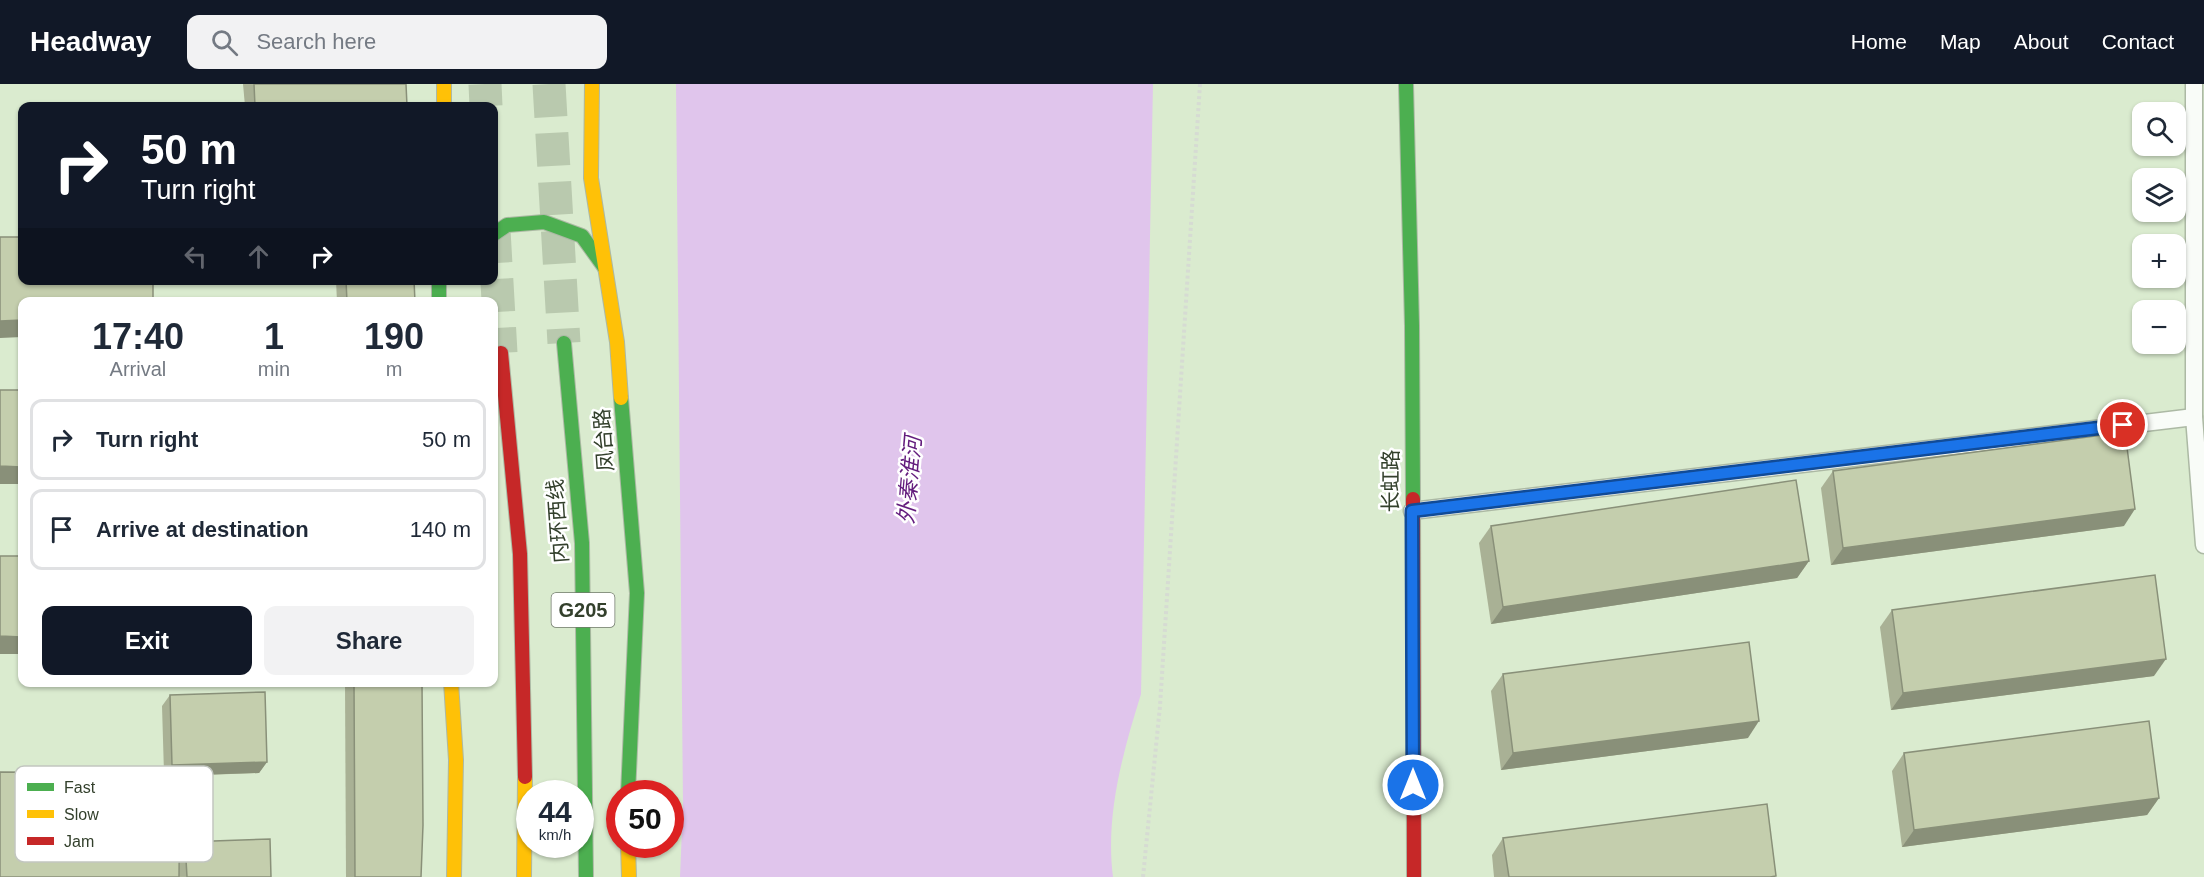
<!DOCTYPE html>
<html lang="en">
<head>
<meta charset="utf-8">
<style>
  body { margin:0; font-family:Helvetica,"Noto Sans SC",sans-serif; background:#f2f2f3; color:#1f2937; height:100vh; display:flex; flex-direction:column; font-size:22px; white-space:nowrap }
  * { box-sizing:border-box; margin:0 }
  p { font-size:20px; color:#747a83 }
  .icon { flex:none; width:33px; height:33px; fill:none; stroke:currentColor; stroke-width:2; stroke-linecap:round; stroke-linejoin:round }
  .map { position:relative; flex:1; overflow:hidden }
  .details { position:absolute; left:18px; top:213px; width:480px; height:390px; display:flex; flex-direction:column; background:#fff; border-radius:12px; box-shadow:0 2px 4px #0004 }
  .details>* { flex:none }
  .guide { position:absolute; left:18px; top:18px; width:480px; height:183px; border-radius:12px; box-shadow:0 2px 4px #0004; background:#111827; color:#fff; overflow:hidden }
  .controls { position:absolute; left:2132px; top:18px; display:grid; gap:12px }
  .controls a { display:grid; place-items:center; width:54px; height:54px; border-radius:12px; background:#fff; box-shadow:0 2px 4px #0004; font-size:30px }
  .speed { position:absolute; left:516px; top:696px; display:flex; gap:12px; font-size:30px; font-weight:700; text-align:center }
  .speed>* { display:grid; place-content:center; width:78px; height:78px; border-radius:50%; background:#fff; box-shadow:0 2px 4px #0004; line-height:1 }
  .speed small { font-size:15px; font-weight:400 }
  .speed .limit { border:9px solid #d22; background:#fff; color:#111 }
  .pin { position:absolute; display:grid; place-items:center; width:51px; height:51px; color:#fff; margin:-26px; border:3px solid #fff; border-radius:50%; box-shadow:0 2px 6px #0007 }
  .me { position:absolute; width:66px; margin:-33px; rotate:0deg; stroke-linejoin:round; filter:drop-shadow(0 0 4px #0008) }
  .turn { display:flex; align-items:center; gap:21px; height:126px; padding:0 24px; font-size:27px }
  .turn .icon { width:78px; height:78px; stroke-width:2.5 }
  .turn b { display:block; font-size:42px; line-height:51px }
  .lanes { display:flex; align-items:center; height:57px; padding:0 24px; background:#0003; justify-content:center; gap:30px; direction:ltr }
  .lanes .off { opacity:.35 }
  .eta { display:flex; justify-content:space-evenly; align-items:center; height:102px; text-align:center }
  .eta b { font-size:36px; font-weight:800; line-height:42px }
  .button { display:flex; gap:12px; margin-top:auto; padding:12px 24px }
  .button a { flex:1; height:69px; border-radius:12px; background:#111827; color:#fff; font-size:24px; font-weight:800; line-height:69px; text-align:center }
  .button a+a { background:#f2f2f3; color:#1f2937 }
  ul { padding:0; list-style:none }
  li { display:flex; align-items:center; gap:18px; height:81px; margin:0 12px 9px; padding:0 12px; border:3px solid #e0e1e3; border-radius:12px }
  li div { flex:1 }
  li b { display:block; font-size:22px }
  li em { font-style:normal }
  header { display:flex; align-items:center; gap:36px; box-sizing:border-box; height:84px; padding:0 30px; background:#111827; color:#fff }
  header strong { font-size:28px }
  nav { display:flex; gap:33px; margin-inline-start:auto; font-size:21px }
  .search { width:420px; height:54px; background:#f2f2f3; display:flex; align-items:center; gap:15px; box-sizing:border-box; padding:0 21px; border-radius:12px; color:#747a83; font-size:22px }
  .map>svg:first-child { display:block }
</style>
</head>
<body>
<header>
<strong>Headway</strong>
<div class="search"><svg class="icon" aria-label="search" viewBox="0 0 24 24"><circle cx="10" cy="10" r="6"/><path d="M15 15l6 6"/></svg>Search here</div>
<nav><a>Home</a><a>Map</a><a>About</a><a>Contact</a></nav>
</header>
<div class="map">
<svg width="2204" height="793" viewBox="0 0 2204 793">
  <rect width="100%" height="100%" fill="#daebcf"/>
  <path fill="#e0c5ec" d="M676 0H1153L1141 610C1123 668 1105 731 1113 793H680L683 721Z"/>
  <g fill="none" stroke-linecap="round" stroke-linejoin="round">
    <g stroke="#b9c9ae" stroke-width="33" stroke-dasharray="33 16" stroke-linecap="butt">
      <polyline points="485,0 486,22"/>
      <polyline points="549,0 564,259"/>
      <polyline points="494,146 501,269"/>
    </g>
    <defs>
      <g id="lane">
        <polyline points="2194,0 2194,333 2204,461"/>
        <polyline points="1412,427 2194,333"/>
      </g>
      <g id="fast">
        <polyline points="1406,0 1412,242 1413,415"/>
        <polyline points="494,150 507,141 544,138 582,152 605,184"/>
        <polyline points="439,196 439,218"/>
        <polyline points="564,259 582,459 586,793"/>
        <polyline points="621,314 637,509 628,710"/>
      </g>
      <g id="slow">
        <polyline points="444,0 444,22"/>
        <polyline points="592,0 591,94 617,258 621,314"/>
        <polyline points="451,598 456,676 454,793"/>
        <polyline points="628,760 629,793"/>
        <polyline points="524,793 525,693"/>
      </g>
      <g id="jam">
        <polyline points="501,269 520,470 525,693"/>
        <polyline points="1413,415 1414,793"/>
      </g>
    </defs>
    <use href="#lane" stroke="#acb9a4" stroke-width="19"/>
    <use href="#fast" stroke="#acb9a4" stroke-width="16"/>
    <use href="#slow" stroke="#acb9a4" stroke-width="16"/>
    <use href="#jam" stroke="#acb9a4" stroke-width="16"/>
    <polyline stroke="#d6dbd3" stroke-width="4" stroke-dasharray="3 3" stroke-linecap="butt" points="1143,793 1160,622 1200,0"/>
    <use href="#lane" stroke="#f9fcf8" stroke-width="16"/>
    <use href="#fast" stroke="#4caf50" stroke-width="14"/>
    <use href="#slow" stroke="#ffc107" stroke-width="14"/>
    <use href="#jam" stroke="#c62828" stroke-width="14"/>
  </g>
  <g fill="#a9b195">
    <polygon points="243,0 406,0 407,22 245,22"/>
    <polygon points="336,196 414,196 415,218 337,218"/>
    <polygon points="1833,387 2124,442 1831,481 1821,404"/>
    <polygon points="1491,442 1809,477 1797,494 1491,540 1479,459"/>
    <polygon points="1892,526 2154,592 1891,626 1880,543"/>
    <polygon points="1503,590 1748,654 1501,686 1491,607"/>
    <polygon points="345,598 422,598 421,793 346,793"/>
    <polygon points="170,611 267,678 259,689 180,692 179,767 185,758 271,793 0,793 164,689 162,622"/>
    <polygon points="1904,669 2159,714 2147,731 1902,763 1892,687"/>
    <polygon points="1503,754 1770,793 1494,793 1492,771"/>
  </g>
  <g fill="#899079">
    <polygon points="22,236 22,253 0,254 0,237"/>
    <polygon points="0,382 22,383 22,400 0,400"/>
    <polygon points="2135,425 2124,442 1831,481 1843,464"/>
    <polygon points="1809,477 1797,494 1491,540 1503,523"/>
    <polygon points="0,552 22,553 22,570 0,570"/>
    <polygon points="2166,575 2154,592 1891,626 1903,609"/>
    <polygon points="1759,637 1748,654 1501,686 1513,669"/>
    <polygon points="267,678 259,689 164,692 172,681"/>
    <polygon points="2159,714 2147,731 1902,763 1914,746"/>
  </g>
  <g fill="#c4cead" stroke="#899079" stroke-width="1.5">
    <polygon points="254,0 406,0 407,22 255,22"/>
    <polygon points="0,153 22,153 22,196 153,196 153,218 22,218 22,236 0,237"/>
    <polygon points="346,196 414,196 415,218 347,218"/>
    <polygon points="0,306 22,306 22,383 0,382"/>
    <polygon points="2125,348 2135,425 1843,464 1833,387"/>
    <polygon points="1796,396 1809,477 1503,523 1491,442"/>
    <polygon points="0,472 22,472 22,553 0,552"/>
    <polygon points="2155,491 2166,575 1903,609 1892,526"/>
    <polygon points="1749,558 1759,637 1513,669 1503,590"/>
    <polygon points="354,598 422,598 423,741 421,793 355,793"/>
    <polygon points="265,608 267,678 172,681 170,611"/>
    <polygon points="2149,637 2159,714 1914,746 1904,669"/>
    <polygon points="0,688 180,689 179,793 0,793"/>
    <polygon points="1767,720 1776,792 1770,793 1509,793 1503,754"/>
    <polygon points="270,755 271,793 187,793 185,758"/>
  </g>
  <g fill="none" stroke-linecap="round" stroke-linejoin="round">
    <defs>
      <polyline id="route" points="1413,701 1412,427 2123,341"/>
    </defs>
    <use href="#route" stroke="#114b97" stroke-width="15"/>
    <use href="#route" stroke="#1a73e8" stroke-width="10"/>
  </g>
  <g text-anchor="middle" stroke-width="5" stroke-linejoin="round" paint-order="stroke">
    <rect fill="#fff" stroke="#70796b" stroke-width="1.5" x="551.5" y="509" width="63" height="34" rx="4.5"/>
    <g font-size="20" font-weight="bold" fill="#33402c">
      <text x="583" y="533">G205</text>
    </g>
    <g font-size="21" fill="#33402c" stroke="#fff">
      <text transform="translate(604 356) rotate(-94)" y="7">凤台路</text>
      <text transform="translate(1391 397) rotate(-90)" y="7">长虹路</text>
      <text transform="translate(558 437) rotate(-94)" y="7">内环西线</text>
    </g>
    <g font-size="22" font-style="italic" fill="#631c7d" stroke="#fff">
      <text transform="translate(909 396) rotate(-85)" y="8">外秦淮河</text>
    </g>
  </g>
  <rect x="15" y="682" width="198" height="96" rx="9" fill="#fff" stroke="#c2c6c0" stroke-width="1.5"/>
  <rect x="27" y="699" width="27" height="8" fill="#4caf50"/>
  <rect x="27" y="726" width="27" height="8" fill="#ffc107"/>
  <rect x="27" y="753" width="27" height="8" fill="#c62828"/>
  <g font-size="16" fill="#33402c">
    <text x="64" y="709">Fast</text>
    <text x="64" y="736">Slow</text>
    <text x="64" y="763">Jam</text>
  </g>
</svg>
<div class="controls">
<a><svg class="icon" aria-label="search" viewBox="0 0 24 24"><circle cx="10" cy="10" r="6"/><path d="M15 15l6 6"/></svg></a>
<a><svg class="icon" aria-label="layers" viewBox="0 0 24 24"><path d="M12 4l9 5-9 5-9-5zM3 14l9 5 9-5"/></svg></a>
<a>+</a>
<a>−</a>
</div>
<div class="speed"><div>44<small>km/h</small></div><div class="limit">50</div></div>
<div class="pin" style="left:2123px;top:341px;background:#d93025"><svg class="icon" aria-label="arrive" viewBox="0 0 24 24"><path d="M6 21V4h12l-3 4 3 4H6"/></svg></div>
<svg class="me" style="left:1413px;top:701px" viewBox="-20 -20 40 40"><circle r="17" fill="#1a73e8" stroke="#fff" stroke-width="3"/><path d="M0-11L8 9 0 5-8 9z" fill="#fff"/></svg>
<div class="guide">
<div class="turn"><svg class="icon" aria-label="right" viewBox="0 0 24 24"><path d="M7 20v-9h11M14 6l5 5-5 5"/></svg><div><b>50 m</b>Turn right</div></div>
<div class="lanes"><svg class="icon off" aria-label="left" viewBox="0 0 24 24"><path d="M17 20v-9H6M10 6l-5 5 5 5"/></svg><svg class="icon off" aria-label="ahead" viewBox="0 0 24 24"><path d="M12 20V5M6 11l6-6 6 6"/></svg><svg class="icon" aria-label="right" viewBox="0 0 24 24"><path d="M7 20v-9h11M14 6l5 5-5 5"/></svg></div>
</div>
<section class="details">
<div class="eta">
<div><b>17:40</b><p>Arrival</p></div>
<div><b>1</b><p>min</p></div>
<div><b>190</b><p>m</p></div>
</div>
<ul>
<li><svg class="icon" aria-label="right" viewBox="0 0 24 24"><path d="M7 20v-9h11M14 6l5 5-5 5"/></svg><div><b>Turn right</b></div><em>50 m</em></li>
<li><svg class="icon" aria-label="arrive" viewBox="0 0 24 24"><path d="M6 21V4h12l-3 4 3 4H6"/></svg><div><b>Arrive at destination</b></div><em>140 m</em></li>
</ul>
<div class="button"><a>Exit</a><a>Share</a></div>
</section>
</div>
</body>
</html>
